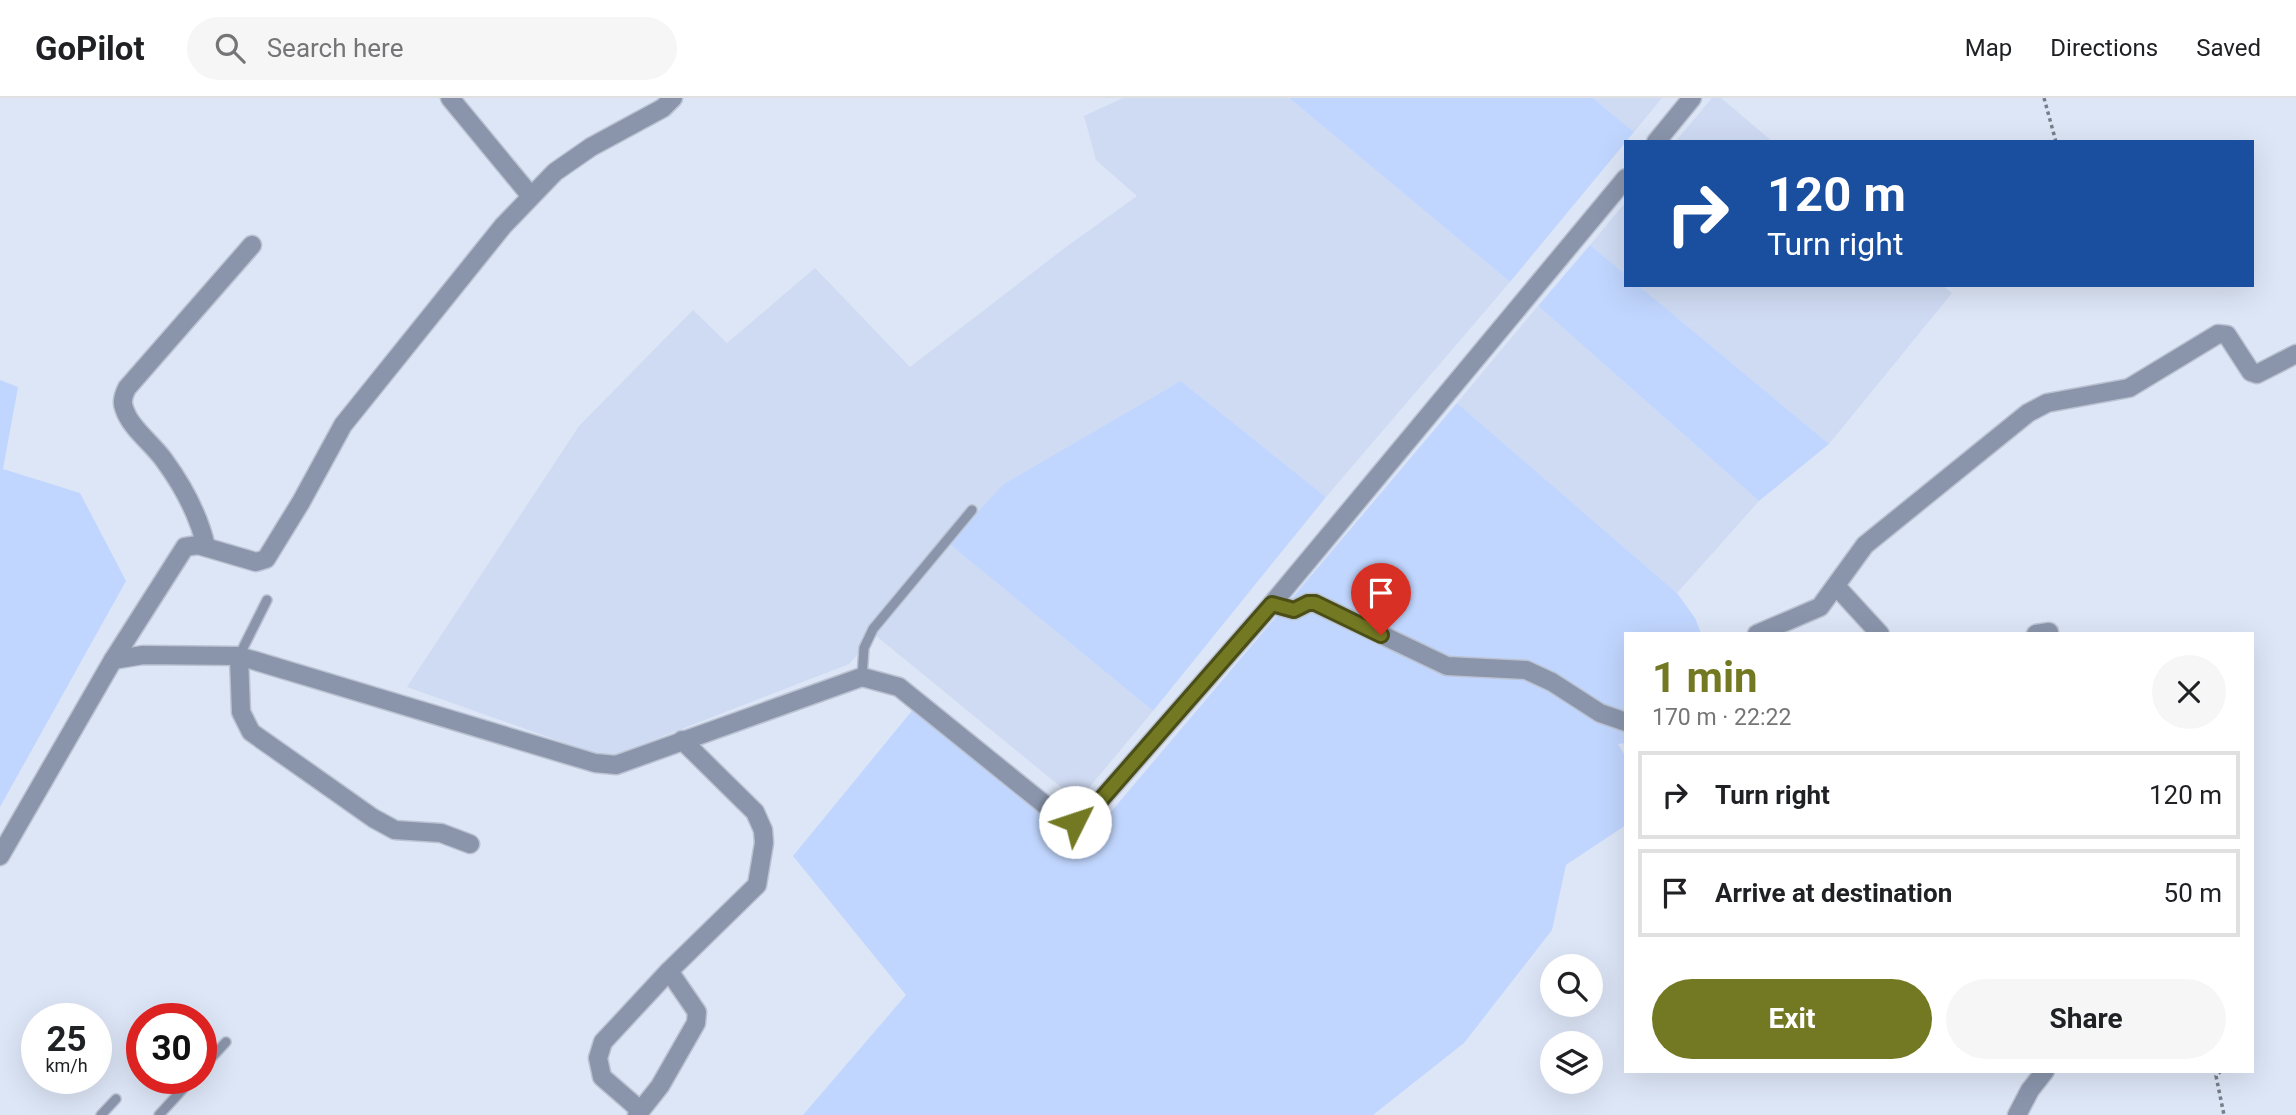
<!DOCTYPE html>
<html lang="en">
<head>
<meta charset="utf-8">
<style>
  body { margin:0; font-family:Roboto,sans-serif; background:#f6f6f6; color:#202124; height:100vh; display:flex; flex-direction:column; font-size:26px; white-space:nowrap }
  * { box-sizing:border-box; margin:0 }
  p { font-size:23px; color:#757577 }
  .icon { flex:none; width:38px; height:38px; fill:none; stroke:currentColor; stroke-width:2; stroke-linecap:round; stroke-linejoin:round }
  .map { position:relative; flex:1; overflow:hidden }
  .sheet { position:absolute; left:1624px; top:534px; width:630px; height:441px; display:flex; flex-direction:column; background:#fff; border-radius:0px; box-shadow:0 7px 28px #0002 }
  .sheet>* { flex:none }
  .guide { position:absolute; left:1624px; top:42px; width:630px; height:147px; border-radius:0px; box-shadow:0 7px 28px #0002; background:#1a4fa0; color:#fff; overflow:hidden }
  .tools { position:absolute; left:1540px; top:856px; display:grid; gap:14px }
  .tools a { display:grid; place-items:center; width:63px; height:63px; border-radius:50%; background:#fff; box-shadow:0 7px 28px #0002; font-size:35px }
  .speed { position:absolute; left:21px; top:905px; display:flex; gap:14px; font-size:35px; font-weight:700; text-align:center }
  .speed>* { display:grid; place-content:center; width:91px; height:91px; border-radius:50%; background:#fff; box-shadow:0 7px 28px #0002; line-height:1 }
  .speed small { font-size:18px; font-weight:400 }
  .speed .limit { border:10px solid #d22; background:#fff; color:#111 }
  .pin { position:absolute; display:grid; place-items:center; width:60px; height:60px; color:#fff; margin:-72px -30px; border-radius:50% 50% 50% 0; rotate:-45deg; box-shadow:0 0 7px #0007 }
  .pin .icon { rotate:45deg }
  .me { position:absolute; width:77px; margin:-38px; rotate:49deg; stroke-linejoin:round; filter:drop-shadow(0 0 5px #0008) }
  .turn { display:flex; align-items:center; gap:24px; height:147px; padding:0 28px; font-size:32px }
  .turn .icon { width:91px; height:91px; stroke-width:2.5 }
  .turn b { display:block; font-size:49px; line-height:60px }
  .round { display:grid; place-items:center; flex:none; width:74px; height:74px; border-radius:37px; background:#f6f6f6 }
  .overview { display:flex; align-items:center; justify-content:space-between; height:119px; padding:0 28px }
  h1 { font-size:42px; font-weight:700; line-height:52px; color:#737922 }
  .action { display:flex; gap:14px; margin-top:auto; padding:14px 28px }
  .action a { flex:1; height:80px; border-radius:42px; background:#737922; color:#fff; font-size:28px; font-weight:700; line-height:80px; text-align:center }
  .action a+a { background:#f6f6f6; color:#202124 }
  ul { padding:0; list-style:none }
  li { display:flex; align-items:center; gap:21px; height:88px; margin:0 14px 10px; padding:0 14px; border:4px solid #e0e0e0; border-radius:0px }
  li div { flex:1 }
  li b { display:block; font-size:26px }
  li em { font-style:normal }
  header { display:flex; align-items:center; gap:42px; box-sizing:border-box; height:98px; padding:0 35px; background:#fff; border-bottom:2px solid #e0e0e0 }
  header strong { font-size:33px }
  nav { display:flex; gap:38px; margin-inline-start:auto; font-size:24px }
  .search { width:490px; height:63px; background:#f6f6f6; display:flex; align-items:center; gap:18px; box-sizing:border-box; padding:0 24px; border-radius:38px; color:#757577; font-size:26px }
  .map>svg:first-child { display:block }
</style>
</head>
<body>
<header>
<strong>GoPilot</strong>
<div class="search"><svg class="icon" aria-label="search" viewBox="0 0 24 24"><circle cx="10" cy="10" r="6"/><path d="M15 15l6 6"/></svg>Search here</div>
<nav><a>Map</a><a>Directions</a><a>Saved</a></nav>
</header>
<div class="map">
<svg width="2296" height="1017" viewBox="0 0 2296 1017">
  <rect width="100%" height="100%" fill="#dde6f7"/>
  <g fill="#cfdbf3">
    <polygon points="1123,0 1289,0 1510,184 1326,399 1181,283 948,445 1153,613 1078,703 875,537 849,566 607,660 407,589 579,328 693,212 727,245 815,170 910,269 1066,149 1137,98 1096,62 1084,18"/>
    <polygon points="1593,0 1662,0 1634,34"/>
    <polygon points="1712,0 1721,0 1773,44 1675,44"/>
    <polygon points="1626,104 1626,177 1590,147"/>
    <polygon points="1638,187 1942,187 1952,195 1829,346"/>
    <polygon points="1538,208 1759,403 1677,495 1457,305"/>
  </g>
  <g fill="#c1d6fe">
    <polygon points="1289,0 1593,0 1634,34 1510,184"/>
    <polygon points="1590,147 1626,177 1626,187 1638,187 1829,346 1759,403 1538,208"/>
    <polygon points="0,282 18,289 3,371 80,395 126,483 0,709"/>
    <polygon points="1181,283 1326,399 1153,613 948,445 1004,386"/>
    <polygon points="1457,305 1677,495 1695,520 1701,535 1626,536 1626,645 1618,646 1626,659 1626,727 1566,767 1552,832 1464,945 1373,1017 803,1017 906,897 793,758 915,609 1082,748"/>
  </g>
  <g fill="none" stroke-linecap="round" stroke-linejoin="round">
    <defs>
      <g id="service">
        <polyline points="239,558 267,502"/>
        <polyline points="862,579 864,550 873,531 972,412"/>
        <polyline points="201,971 226,944"/>
        <polyline points="101,1017 116,1001"/>
        <polyline points="159,1017 193,980"/>
      </g>
      <g id="minor">
        <polyline points="450,0 530,97"/>
        <polyline points="1656,44 1692,0"/>
        <path d="M206 449C199 418 183 388 164 362 152 345 130 330 124 310 121 303 124 296 127 290L252 147"/>
        <polyline points="1836,488 1880,536"/>
        <polyline points="1272,506 1294,512 1308,505 1315,505 1447,568 1526,572 1552,584 1600,615 1626,624"/>
        <polyline points="1757,536 1820,509 1865,447 2028,315 2047,305 2129,290 2218,236 2227,237 2251,274 2257,276 2296,256"/>
        <polyline points="2036,536 2049,534"/>
        <polyline points="239,558 241,614 251,634 373,720 395,732 441,735 470,746"/>
        <polyline points="113,562 143,557 239,558 595,665 616,667 862,579 899,589 1065,723 1075,724 1084,721 1272,506 1626,80"/>
        <polyline points="0,758 113,562 185,449 198,447 256,464 266,461 301,404 343,327 503,128 555,74 591,49 663,10 673,0"/>
        <polyline points="640,1012 602,979 598,960 603,944 669,873 757,787 764,745 763,732 755,714 682,642"/>
        <polyline points="637,1017 660,988 696,925 697,914 669,873"/>
        <polyline points="2017,1017 2030,992 2045,973"/>
      </g>
    </defs>
    <use href="#service" stroke="#bbc3d2" stroke-width="12"/>
    <use href="#minor" stroke="#bbc3d2" stroke-width="21"/>
    <g stroke="#777e89" stroke-width="3.5" stroke-dasharray="3.5 3.5" stroke-linecap="butt">
      <polyline points="2044,0 2056,44"/>
      <polyline points="2221,973 2216,978 2224,1017"/>
    </g>
    <use href="#service" stroke="#8a95ac" stroke-width="9"/>
    <use href="#minor" stroke="#8a95ac" stroke-width="18"/>
  </g>
  <g fill="none" stroke-linecap="round" stroke-linejoin="round">
    <defs>
      <polyline id="route" points="1075,724 1084,721 1272,506 1294,512 1308,505 1315,505 1381,537"/>
    </defs>
    <use href="#route" stroke="#4b4f16" stroke-width="18"/>
    <use href="#route" stroke="#737922" stroke-width="12"/>
  </g>
</svg>
<div class="tools">
<a><svg class="icon" aria-label="search" viewBox="0 0 24 24"><circle cx="10" cy="10" r="6"/><path d="M15 15l6 6"/></svg></a>
<a><svg class="icon" aria-label="layers" viewBox="0 0 24 24"><path d="M12 4l9 5-9 5-9-5zM3 14l9 5 9-5"/></svg></a>
</div>
<div class="speed"><div>25<small>km/h</small></div><div class="limit">30</div></div>
<div class="pin" style="left:1381px;top:537px;background:#d93025"><svg class="icon" aria-label="arrive" viewBox="0 0 24 24"><path d="M6 21V4h12l-3 4 3 4H6"/></svg></div>
<svg class="me" style="left:1075px;top:724px" viewBox="-20 -20 40 40"><circle r="19" fill="#fff"/><path d="M0-13L10 11 0 6-10 11z" fill="#737922"/></svg>
<div class="guide">
<div class="turn"><svg class="icon" aria-label="right" viewBox="0 0 24 24"><path d="M7 20v-9h11M14 6l5 5-5 5"/></svg><div><b>120 m</b>Turn right</div></div>
</div>
<section class="sheet">
<div class="overview"><div><h1>1 min</h1><p>170 m · 22:22</p></div><a class="round"><svg class="icon" aria-label="close" viewBox="0 0 24 24"><path d="M6 6l12 12M18 6L6 18"/></svg></a></div>
<ul>
<li><svg class="icon" aria-label="right" viewBox="0 0 24 24"><path d="M7 20v-9h11M14 6l5 5-5 5"/></svg><div><b>Turn right</b></div><em>120 m</em></li>
<li><svg class="icon" aria-label="arrive" viewBox="0 0 24 24"><path d="M6 21V4h12l-3 4 3 4H6"/></svg><div><b>Arrive at destination</b></div><em>50 m</em></li>
</ul>
<div class="action"><a>Exit</a><a>Share</a></div>
</section>
</div>
</body>
</html>
